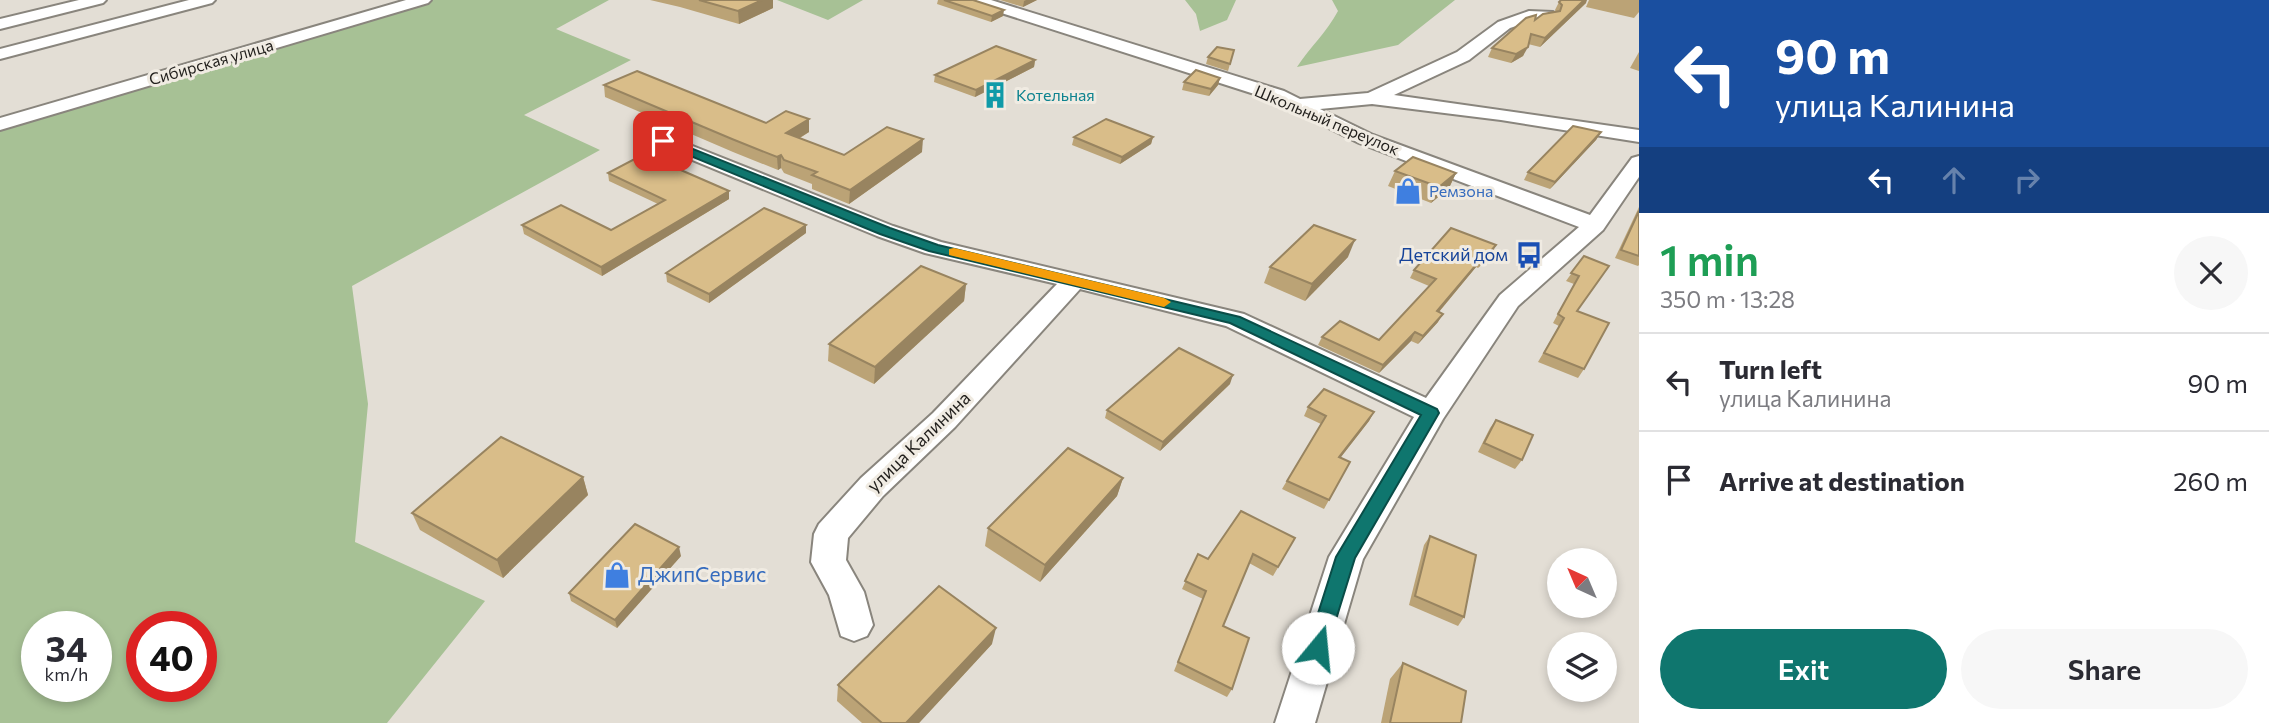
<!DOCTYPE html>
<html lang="en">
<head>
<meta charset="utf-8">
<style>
  body { margin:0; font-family:Commissioner,sans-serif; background:#f7f7f7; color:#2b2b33; height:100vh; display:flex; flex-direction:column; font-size:26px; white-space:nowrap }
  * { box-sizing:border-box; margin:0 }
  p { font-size:23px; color:#7c7c81 }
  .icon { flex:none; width:38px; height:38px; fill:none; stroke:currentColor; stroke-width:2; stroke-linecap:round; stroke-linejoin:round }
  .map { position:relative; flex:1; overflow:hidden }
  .panel { display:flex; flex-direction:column; background:#fff; width:630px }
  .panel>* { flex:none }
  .banner { background:#1a4fa0; color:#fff; overflow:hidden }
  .needle { width:46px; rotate:316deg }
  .buttons { position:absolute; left:1547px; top:548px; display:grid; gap:14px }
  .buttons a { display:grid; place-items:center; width:70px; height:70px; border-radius:50%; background:#fff; box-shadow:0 4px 10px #0003; font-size:35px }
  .speed { position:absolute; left:21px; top:611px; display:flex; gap:14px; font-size:35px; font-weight:700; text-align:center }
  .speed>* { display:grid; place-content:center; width:91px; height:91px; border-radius:50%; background:#fff; box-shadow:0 4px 10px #0003; line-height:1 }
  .speed small { font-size:18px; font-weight:400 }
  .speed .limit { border:10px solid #d22; background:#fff; color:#111 }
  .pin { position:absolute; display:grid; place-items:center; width:60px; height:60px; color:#fff; margin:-30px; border-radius:14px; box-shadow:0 4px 10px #0006 }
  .me { position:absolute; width:77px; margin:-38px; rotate:17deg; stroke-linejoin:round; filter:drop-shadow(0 0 5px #0008) }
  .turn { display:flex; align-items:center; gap:24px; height:147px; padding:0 21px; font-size:32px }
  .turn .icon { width:91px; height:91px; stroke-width:2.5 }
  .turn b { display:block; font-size:49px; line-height:60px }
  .lanes { display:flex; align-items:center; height:66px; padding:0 21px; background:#0003; justify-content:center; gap:35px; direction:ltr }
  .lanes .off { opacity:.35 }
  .round { display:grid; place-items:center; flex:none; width:74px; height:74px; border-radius:37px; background:#f7f7f7 }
  .overview { display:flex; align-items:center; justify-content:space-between; height:119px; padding:0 21px }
  h1 { font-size:42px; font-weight:600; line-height:52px; color:#1e9e55 }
  .action { display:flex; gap:14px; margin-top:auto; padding:14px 21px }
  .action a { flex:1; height:80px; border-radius:42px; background:#0f766e; color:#fff; font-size:28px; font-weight:600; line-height:80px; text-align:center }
  .action a+a { background:#f7f7f7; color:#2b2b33 }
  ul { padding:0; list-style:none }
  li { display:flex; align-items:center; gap:21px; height:98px; padding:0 21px; border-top:2px solid #e1e1e2 }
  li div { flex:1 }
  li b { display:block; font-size:26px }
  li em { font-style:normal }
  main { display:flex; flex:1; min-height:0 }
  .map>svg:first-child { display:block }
</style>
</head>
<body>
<main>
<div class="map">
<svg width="1639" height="723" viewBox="0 0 1639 723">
  <rect width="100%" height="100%" fill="#e3ded5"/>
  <g fill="#a7c195" fill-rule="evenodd">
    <path d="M423 0H609L556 29 631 60 524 115 600 150 352 286 368 404 355 542 485 601 387 723H0V124ZM37 626H96V686H37ZM142 626H201V686H142Z"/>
    <polygon points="777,0 863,0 828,20"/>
    <polygon points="1185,0 1236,0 1227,20 1200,31 1196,14"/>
    <path d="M1332 0H1455L1398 45 1297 67C1310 47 1327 32 1338 11Z"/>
  </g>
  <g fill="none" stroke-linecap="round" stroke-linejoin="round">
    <defs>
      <g id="minor">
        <polygon points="79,0 106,0 103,3 0,29 0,19"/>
        <polygon points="189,0 215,0 212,3 0,59 0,49"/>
        <polygon points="406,0 431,0 428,3 0,130 0,118"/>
        <polygon points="967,0 991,0 1284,91 1300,99 1368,93 1457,52 1498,22 1529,11 1553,12 1555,15 1553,18 1531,21 1510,28 1469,60 1394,95 1639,130 1639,142 1501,120 1372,104 1320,109 1373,135 1590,215 1632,158 1639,156 1639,177 1603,230 1518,306 1443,419 1363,559 1315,723 1275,723 1329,557 1414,417 1226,326 1080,289 955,427 883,496 848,538 846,560 864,592 873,625 867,636 854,641 841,636 829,595 811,562 814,534 819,524 861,478 933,413 1057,284 925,253 877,236 656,145 653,141 656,137 670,137 893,226 941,242 1244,314 1426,398 1500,295 1579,227 1359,143 1270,99 970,3"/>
      </g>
    </defs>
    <use href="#minor" stroke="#89857d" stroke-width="4"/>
    <use href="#minor" fill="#fff" fill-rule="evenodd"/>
  </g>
  <g fill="#bba376">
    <polygon points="650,0 773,0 773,8 739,24 680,7"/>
    <polygon points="938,0 973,0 1003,16 991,22 937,4"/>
    <polygon points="1000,0 1037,0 1023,7"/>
    <polygon points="1589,0 1639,0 1639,12 1634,18 1586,7"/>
    <polygon points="1559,2 1586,3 1540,47 1528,44 1523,56 1511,63 1488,57 1492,48 1535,20 1556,12 1555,10"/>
    <polygon points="1234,50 1228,71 1206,64 1208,57"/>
    <polygon points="1639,52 1639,71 1630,68"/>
    <polygon points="1035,60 1034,67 975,97 934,82 935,75"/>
    <polygon points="1220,78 1218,85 1209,96 1182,90 1184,82"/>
    <polygon points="604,85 809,132 800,138 844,155 922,152 849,204 812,189 812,184 784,173 781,168 778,170 733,152 605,97"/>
    <polygon points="1601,132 1596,140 1550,189 1524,180 1528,172"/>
    <polygon points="1074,137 1153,137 1151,144 1120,164 1072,145"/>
    <polygon points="1395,171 1456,173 1449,188 1431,203 1388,186"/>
    <polygon points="608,173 729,199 602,276 524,234 522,225 611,230 658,204 609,181"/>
    <polygon points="1639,207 1639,265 1638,266 1615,258"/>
    <polygon points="806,233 709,303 667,282 666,273"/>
    <polygon points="1492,253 1478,268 1476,267 1439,312 1438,322 1418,344 1411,341 1379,373 1318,345 1322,337 1379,340 1429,286 1410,278 1414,270"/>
    <polygon points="1584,256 1577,311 1584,369 1578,378 1538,362 1559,326 1553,323 1574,284 1566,281"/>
    <polygon points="1348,257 1305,301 1264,283 1270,267"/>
    <polygon points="966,284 964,301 874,384 828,361 829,344"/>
    <polygon points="1230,384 1160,451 1105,418 1107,410"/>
    <polygon points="1308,407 1374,412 1369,421 1340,458 1350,462 1324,509 1282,489 1321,424 1304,416"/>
    <polygon points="1496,420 1522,460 1515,469 1478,452 1490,428"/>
    <polygon points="583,477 588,495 503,578 420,530 412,513"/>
    <polygon points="1123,478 1117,496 1040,582 985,546 988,528"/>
    <polygon points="1430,536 1464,617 1458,626 1409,605 1424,545"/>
    <polygon points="1290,547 1273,576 1249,563 1223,626 1232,689 1227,697 1174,671 1203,599 1182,589 1198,554 1208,559"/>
    <polygon points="681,556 617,628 571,601 569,593"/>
    <polygon points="992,644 919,723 862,723 837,701 838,685"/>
    <polygon points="1403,663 1461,723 1381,723 1390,679"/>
  </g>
  <g fill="#988460">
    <polygon points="762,0 773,0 773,8 739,24 738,11"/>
    <polygon points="1026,0 1037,0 1023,7 1024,1"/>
    <polygon points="1584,0 1587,0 1586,3 1540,47 1545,38"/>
    <polygon points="1004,10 1003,16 991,22 992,16"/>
    <polygon points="1528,47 1523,56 1511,63 1516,54"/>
    <polygon points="1035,60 1034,67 975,97 976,90"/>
    <polygon points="1220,78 1218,85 1209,96 1211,89"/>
    <polygon points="809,119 809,132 786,146 786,133"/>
    <polygon points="1601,132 1596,140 1550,189 1555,182"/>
    <polygon points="1153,137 1151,144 1120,164 1122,157"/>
    <polygon points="923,139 922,152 849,204 850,190"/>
    <polygon points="781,155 781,168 778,170 777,157"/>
    <polygon points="1456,173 1449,188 1431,203 1439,187"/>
    <polygon points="729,191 729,199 602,276 601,267"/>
    <polygon points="806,225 806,233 709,303 709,294"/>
    <polygon points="1355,240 1348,257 1305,301 1312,284"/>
    <polygon points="1496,245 1492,253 1478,268 1483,260"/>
    <polygon points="1481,259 1476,267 1432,320 1437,311"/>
    <polygon points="966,284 964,301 874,384 875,367"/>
    <polygon points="1443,314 1438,322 1418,344 1423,336"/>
    <polygon points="1415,332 1411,341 1379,373 1383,365"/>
    <polygon points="1233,375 1230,384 1160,451 1163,442"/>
    <polygon points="1374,412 1369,421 1334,466 1339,457"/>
    <polygon points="583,477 588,495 503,578 497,560"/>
    <polygon points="1123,478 1117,496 1040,582 1045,565"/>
    <polygon points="679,547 681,556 617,628 615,620"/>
    <polygon points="996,628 992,644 919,723 906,723"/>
  </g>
  <g fill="#d9bd89" stroke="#988460" stroke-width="2">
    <polygon points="699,0 762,0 738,11"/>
    <polygon points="944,0 973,0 1004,10 992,16"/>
    <polygon points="1561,0 1584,0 1545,38 1531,34 1528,47 1516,54 1492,48 1526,18 1536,15 1535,20 1543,14 1560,11 1562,5 1559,2"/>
    <polygon points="996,46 1035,60 976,90 935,75"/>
    <polygon points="1217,47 1234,50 1230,64 1208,57"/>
    <polygon points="1196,70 1220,78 1211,89 1184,82"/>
    <polygon points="637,71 766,123 786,111 809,119 786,133 844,155 887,127 923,139 850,190 812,175 817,172 784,160 781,155 777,157 732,139 604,85"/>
    <polygon points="1106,119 1153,137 1122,157 1074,137"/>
    <polygon points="1573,126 1601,132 1555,182 1528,172"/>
    <polygon points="644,154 729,191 601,267 522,225 561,205 611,230 665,200 608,173"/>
    <polygon points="1413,157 1456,173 1439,187 1395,171"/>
    <polygon points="764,208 806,225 709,294 666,273"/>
    <polygon points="1639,211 1639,256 1621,250"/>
    <polygon points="1314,225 1355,240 1312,284 1270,267"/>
    <polygon points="1451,228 1496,245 1483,260 1481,259 1437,311 1443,314 1423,336 1415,332 1383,365 1322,337 1340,321 1379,340 1436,279 1414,270"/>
    <polygon points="1584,256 1609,266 1577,311 1609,323 1584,369 1544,353 1564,318 1558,314 1579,276 1571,273"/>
    <polygon points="921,266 966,284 875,367 829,344"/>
    <polygon points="1179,348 1233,375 1163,442 1107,410"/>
    <polygon points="1324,389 1374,412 1339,457 1350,462 1329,500 1287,481 1326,416 1308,407"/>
    <polygon points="1496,420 1533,435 1522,460 1484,443"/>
    <polygon points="501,437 583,477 497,560 412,513"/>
    <polygon points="1068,448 1123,478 1045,565 988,528"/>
    <polygon points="1241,511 1295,538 1278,567 1253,554 1223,626 1249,638 1232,689 1178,662 1206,591 1185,581 1198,554 1208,559"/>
    <polygon points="635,524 679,547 615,620 569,593"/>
    <polygon points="1430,536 1476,555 1464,617 1415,596"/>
    <polygon points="939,586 996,628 906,723 882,723 838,685"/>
    <polygon points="1403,663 1466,691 1461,723 1390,723"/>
  </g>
  <polygon fill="#0f766e" stroke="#0a4d48" stroke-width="2" points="663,137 890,228 938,245 1240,317 1437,409 1439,413 1355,558 1325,655 1318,658 1310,655 1307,648 1336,557 1421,415 1230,323 929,251 880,234 659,143 658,141"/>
  <polygon fill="#f59e0b" points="954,248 1164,298 1171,302 1164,307 949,255 949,249"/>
  <defs>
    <symbol id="building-bare" viewBox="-9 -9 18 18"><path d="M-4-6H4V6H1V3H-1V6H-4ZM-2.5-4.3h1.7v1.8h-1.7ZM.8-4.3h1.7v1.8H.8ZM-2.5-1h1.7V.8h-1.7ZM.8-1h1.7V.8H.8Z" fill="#0f9aa8" stroke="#f0ebe2" stroke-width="2.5" paint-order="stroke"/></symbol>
    <symbol id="shop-bare" viewBox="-9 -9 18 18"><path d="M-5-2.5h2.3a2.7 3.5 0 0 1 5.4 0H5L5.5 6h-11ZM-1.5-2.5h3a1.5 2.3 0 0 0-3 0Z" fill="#3f7fe0" stroke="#f0ebe2" stroke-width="2.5" paint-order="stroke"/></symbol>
    <symbol id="bus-bare" viewBox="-9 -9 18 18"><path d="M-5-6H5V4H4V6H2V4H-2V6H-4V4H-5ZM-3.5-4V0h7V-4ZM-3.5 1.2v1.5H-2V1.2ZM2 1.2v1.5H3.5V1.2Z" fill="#1a4fb4" stroke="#f0ebe2" stroke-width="2.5" paint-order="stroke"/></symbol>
  </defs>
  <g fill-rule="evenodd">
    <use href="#building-bare" x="976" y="76" width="38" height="38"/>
    <use href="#shop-bare" x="1389" y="172" width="38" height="38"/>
    <use href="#bus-bare" x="1510" y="236" width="38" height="38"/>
    <use href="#shop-bare" x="598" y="556" width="38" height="38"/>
  </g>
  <g text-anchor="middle" stroke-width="6" stroke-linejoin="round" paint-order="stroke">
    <g font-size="16" fill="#211f1c" stroke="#f0ebe2">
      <text transform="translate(211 62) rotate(-16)" y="6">Сибирская улица</text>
      <text transform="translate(1327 120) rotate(23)" y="6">Школьный переулок</text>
    </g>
    <g font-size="16" fill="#0d838f" stroke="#f0ebe2" text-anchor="start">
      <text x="1016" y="101">Котельная</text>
    </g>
    <g font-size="16" fill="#366cbe" stroke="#f0ebe2" text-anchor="start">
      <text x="1429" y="197">Ремзона</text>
    </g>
    <g font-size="18" fill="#164399" stroke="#f0ebe2" text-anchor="end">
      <text x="1508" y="261">Детский дом</text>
    </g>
    <g font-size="18" fill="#211f1c" stroke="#f0ebe2">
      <text transform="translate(919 442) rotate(-44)" y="6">улица Калинина</text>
    </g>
    <g font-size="21" fill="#366cbe" stroke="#f0ebe2" text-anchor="start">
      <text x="638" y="582">ДжипСервис</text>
    </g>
  </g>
</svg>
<div class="buttons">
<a><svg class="needle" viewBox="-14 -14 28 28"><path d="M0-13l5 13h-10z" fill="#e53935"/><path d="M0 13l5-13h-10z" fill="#7c7c81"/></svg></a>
<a><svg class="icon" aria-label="layers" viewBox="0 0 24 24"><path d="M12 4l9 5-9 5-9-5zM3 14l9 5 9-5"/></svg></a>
</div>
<div class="speed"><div>34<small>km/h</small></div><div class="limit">40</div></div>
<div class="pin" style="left:663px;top:141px;background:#d93025"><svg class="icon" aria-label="arrive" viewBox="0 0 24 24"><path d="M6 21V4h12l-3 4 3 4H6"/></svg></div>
<svg class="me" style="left:1318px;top:648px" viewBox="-20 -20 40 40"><circle r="19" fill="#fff"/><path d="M0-13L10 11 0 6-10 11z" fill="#0f766e"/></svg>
</div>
<section class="panel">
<div class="banner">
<div class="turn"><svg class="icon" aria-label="left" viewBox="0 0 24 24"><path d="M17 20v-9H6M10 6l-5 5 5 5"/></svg><div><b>90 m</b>улица Калинина</div></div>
<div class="lanes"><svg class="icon" aria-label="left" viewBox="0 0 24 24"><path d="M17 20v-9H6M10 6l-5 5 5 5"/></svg><svg class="icon off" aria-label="ahead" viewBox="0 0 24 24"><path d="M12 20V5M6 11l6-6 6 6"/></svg><svg class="icon off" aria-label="right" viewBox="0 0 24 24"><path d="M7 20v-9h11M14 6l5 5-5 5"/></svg></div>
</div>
<div class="overview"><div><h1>1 min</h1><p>350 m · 13:28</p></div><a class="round"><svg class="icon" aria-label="close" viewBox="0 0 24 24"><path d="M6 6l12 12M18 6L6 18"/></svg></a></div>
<ul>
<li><svg class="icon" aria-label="left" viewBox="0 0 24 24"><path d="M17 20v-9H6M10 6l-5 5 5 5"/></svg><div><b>Turn left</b><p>улица Калинина</p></div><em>90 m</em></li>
<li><svg class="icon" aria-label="arrive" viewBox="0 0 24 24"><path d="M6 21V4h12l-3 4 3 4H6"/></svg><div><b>Arrive at destination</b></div><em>260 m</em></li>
</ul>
<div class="action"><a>Exit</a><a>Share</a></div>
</section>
</main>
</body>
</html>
